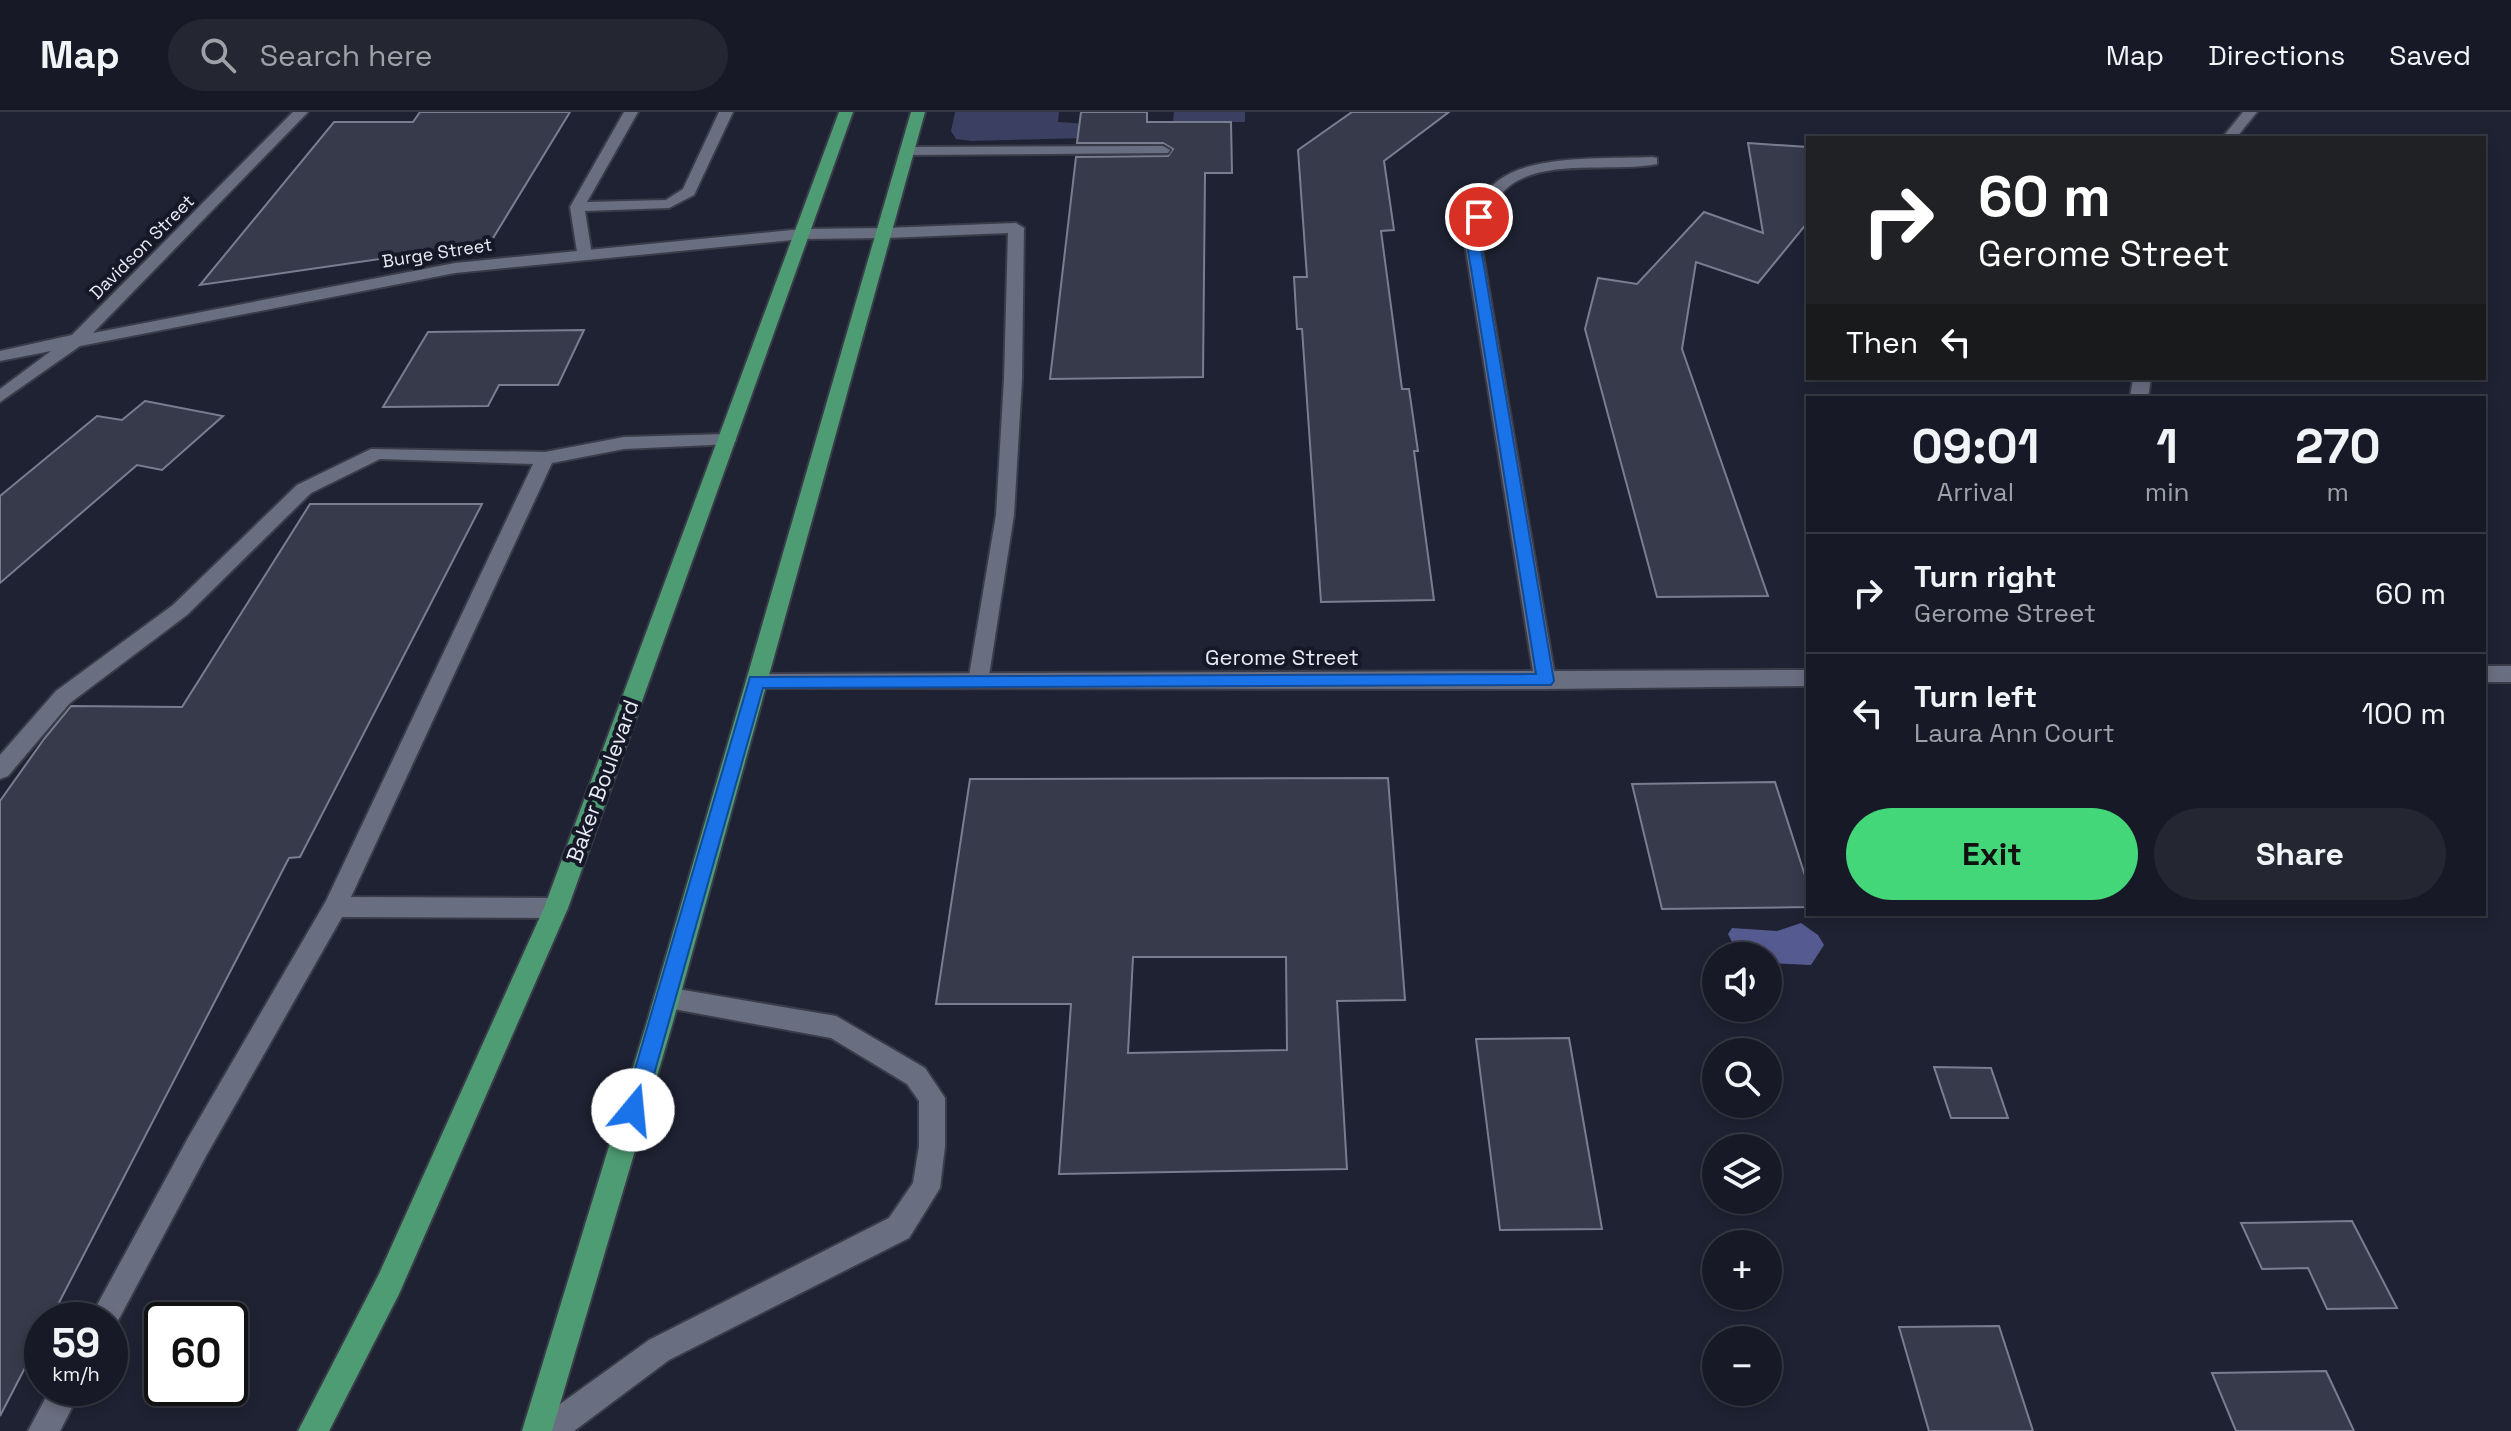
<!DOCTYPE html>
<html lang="en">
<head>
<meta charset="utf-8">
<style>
  body { margin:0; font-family:"Space Grotesk",sans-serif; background:#242732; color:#f1f3f6; height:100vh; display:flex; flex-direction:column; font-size:30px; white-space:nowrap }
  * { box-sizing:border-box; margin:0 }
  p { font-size:26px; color:#9ea1a7 }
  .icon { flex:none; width:44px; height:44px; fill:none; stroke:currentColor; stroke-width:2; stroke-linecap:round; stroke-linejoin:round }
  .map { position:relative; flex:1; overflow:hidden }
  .side { position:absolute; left:1806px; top:284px; width:680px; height:520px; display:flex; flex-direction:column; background:#171a26; border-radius:0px; box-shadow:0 4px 12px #0003,0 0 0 2px #363843 }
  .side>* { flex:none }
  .banner { position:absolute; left:1806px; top:24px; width:680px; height:244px; border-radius:0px; box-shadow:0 4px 12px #0003,0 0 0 2px #363843; background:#202124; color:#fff; overflow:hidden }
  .controls { position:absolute; left:1702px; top:830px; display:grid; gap:16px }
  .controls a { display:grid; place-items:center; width:80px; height:80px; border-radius:50%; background:#171a26; box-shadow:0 4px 12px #0003,0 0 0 2px #363843; font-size:40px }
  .speed { position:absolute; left:24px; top:1190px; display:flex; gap:16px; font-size:40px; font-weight:700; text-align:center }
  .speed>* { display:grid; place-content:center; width:104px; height:104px; border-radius:50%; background:#171a26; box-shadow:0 4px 12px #0003,0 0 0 2px #363843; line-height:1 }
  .speed small { font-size:20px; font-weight:400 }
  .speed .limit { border:4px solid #111; border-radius:12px; background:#fff; color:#111 }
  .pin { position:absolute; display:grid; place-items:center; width:68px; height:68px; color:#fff; margin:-34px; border:4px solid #fff; border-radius:50%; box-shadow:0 2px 8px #0007 }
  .me { position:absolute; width:88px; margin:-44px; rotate:17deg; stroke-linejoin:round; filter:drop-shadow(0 0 6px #0008) }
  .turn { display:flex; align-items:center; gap:28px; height:168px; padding:0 40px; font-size:36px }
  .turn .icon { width:104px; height:104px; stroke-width:2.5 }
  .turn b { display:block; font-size:56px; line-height:68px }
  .then { display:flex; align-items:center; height:76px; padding:0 40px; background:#0003; gap:16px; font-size:30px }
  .eta { display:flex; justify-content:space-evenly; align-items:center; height:136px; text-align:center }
  .eta b { font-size:48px; font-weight:700; line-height:56px }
  .button { display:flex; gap:16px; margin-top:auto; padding:16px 40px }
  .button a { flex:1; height:92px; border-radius:48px; background:#44d77a; color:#111; font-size:32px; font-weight:700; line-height:92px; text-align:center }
  .button a+a { background:#242732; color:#f1f3f6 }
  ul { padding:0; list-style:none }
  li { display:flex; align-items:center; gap:24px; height:120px; padding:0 40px; border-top:2px solid #363843 }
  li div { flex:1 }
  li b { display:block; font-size:30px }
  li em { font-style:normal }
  header { display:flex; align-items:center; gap:48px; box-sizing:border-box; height:112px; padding:0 40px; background:#171a26; border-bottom:2px solid #363843 }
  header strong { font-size:38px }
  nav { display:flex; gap:44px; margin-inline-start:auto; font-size:28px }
  .search { width:560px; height:72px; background:#242732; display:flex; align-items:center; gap:20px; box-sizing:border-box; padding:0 28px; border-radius:44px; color:#9ea1a7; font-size:30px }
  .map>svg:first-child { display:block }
</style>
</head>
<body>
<header>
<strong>Map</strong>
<div class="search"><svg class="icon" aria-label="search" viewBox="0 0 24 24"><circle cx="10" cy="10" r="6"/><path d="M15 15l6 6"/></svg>Search here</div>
<nav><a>Map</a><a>Directions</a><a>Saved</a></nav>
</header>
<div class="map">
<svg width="2511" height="1319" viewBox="0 0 2511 1319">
  <rect width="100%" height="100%" fill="#1f2232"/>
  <g fill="#3b3f62">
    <polygon points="955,0 1059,0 1058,10 1090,12 1087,26 972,29 956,27 951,19"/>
    <polygon points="1174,0 1245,0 1245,10 1173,10"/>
  </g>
  <polygon fill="#555b90" points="1801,811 1818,823 1824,833 1811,853 1768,851 1768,844 1739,844 1728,822 1732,816 1777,819"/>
  <g fill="#373a4b" stroke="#797d90" stroke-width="2" fill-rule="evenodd">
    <polygon points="420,0 570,0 490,131 200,173 334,10 413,10"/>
    <polygon points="1081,0 1147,0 1147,10 1231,10 1232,61 1205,61 1203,265 1050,267 1076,45 1168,44 1173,37 1163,31 1077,31"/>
    <polygon points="1352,0 1449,0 1384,49 1394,118 1381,119 1402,277 1409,277 1418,339 1414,339 1434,488 1321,490 1302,217 1297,217 1294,165 1307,165 1298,38"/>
    <polygon points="1748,31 1808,35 1808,110 1758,171 1696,150 1682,237 1768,484 1657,485 1585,217 1598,166 1637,172 1704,100 1763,121"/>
    <polygon points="584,218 558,273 499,273 488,294 383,295 428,220"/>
    <polygon points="145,289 223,304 162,358 137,353 0,471 0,384 97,304 122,308"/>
    <polygon points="310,392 482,392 300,745 289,746 50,1208 42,1208 42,1223 0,1304 0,689 44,627 71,594 182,595"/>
    <path d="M1388 666 1405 888 1337 889 1347 1057 1059 1062 1071 892H936L970 667ZM1133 845H1286L1287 938 1128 941Z"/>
    <polygon points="1775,670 1808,773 1808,795 1662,797 1632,672"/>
    <polygon points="1569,926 1602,1117 1500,1118 1476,927"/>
    <polygon points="1934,955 1991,956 2008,1006 1951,1006"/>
    <polygon points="2352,1109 2397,1196 2327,1197 2308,1156 2262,1157 2241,1111"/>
    <polygon points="1999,1214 2033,1319 1929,1319 1899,1215"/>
    <polygon points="2326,1259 2354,1319 2236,1319 2212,1261"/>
  </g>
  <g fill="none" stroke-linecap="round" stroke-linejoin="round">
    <defs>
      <g id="service">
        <polygon points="624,0 638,0 587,90 666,88 683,77 719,0 733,0 694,83 669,96 585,99 592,143 584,148 578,146 570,95"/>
        <polygon points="1163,34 1170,38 1168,41 907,43 900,39 907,35"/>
        <polygon points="1016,111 1024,116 1022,267 1014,403 988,570 985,576 971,576 968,570 996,403 1004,267 1008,121 886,126 878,121 886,116"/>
        <polygon points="727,322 733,324 736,328 733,332 624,337 552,351 351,785 556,786 564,789 568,796 564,803 556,806 342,805 206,1044 113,1218 110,1220 110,1208 89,1208 188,1026 326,789 533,352 380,347 311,381 187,503 70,591 8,664 0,667 0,643 56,579 173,493 297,373 371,337 545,340 624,325"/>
        <polygon points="666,875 836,904 925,956 945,986 945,1034 940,1076 909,1126 669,1248 574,1319 534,1319 538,1308 649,1228 889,1106 913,1071 919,1034 919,989 907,972 831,926 657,894 654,886 657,878"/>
        <polygon points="51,1276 82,1276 60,1319 28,1319"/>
      </g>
      <g id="minor">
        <polygon points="293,0 308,0 93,221 455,151 802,117 886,116 894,121 886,126 802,127 455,161 80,234 0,290 0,277 51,239 0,249 0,239 72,223"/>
        <polygon points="2243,0 2257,0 2236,26 2222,26"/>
        <path d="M1652 45 1657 46V52C1614 61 1540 45 1506 77 1493 89 1486 104 1479 119L1554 559 1808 558V574L1545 577 749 576 746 570 749 564 756 562 1533 559 1463 119C1473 101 1482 80 1499 68 1533 42 1610 47 1652 45Z"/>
        <polygon points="2133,266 2151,266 2148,286 2130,286"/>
        <rect x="2484" y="554" width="27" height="16"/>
      </g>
      <g id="primary">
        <polygon points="839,0 853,0 568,796 399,1182 329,1319 298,1319 379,1162 544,796"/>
        <polygon points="911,0 925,0 673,910 552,1319 522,1319 647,910"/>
      </g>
    </defs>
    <use href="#service" stroke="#3a3c49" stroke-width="4"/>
    <use href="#minor" stroke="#3a3c49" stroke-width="4"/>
    <use href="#primary" stroke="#3a3c49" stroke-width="4"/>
    <use href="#service" fill="#6a6e81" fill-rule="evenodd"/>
    <use href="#minor" fill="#6a6e81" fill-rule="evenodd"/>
    <use href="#primary" fill="#4e9c73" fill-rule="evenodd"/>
  </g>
  <polygon fill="#1a73e8" stroke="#114b97" stroke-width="2" points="1479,101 1485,105 1478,119 1554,569 1551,573 763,576 644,998 641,1005 633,1008 626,1005 623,998 750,565 1536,562 1465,119 1474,102"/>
  <g text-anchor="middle" stroke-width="8" stroke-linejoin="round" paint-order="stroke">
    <g font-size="18" fill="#e8eaf5" stroke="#161827">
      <text transform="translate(142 135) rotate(-45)" y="6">Davidson Street</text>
      <text transform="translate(437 141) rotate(-9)" y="6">Burge Street</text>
    </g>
    <g font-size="22" fill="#e8eaf5" stroke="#161827">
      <text x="1282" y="553">Gerome Street</text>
      <text transform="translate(602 669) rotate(-70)" y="8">Baker Boulevard</text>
    </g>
  </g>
</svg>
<div class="controls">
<a><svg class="icon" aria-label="sound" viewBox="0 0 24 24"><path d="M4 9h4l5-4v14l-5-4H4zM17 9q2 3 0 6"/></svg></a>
<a><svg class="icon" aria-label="search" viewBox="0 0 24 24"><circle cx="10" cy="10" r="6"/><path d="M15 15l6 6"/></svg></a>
<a><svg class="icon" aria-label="layers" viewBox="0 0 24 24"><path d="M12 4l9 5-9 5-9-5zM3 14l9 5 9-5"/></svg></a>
<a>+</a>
<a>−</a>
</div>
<div class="speed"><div>59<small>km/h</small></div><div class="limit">60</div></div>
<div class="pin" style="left:1479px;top:105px;background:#d93025"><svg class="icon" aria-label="arrive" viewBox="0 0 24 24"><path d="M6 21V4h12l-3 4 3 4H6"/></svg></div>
<svg class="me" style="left:633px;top:998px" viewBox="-20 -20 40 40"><circle r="19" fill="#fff"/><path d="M0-13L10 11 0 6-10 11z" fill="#1a73e8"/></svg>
<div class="banner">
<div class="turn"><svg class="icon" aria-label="right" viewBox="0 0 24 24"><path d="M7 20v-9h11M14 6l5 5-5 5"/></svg><div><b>60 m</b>Gerome Street</div></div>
<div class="then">Then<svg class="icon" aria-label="left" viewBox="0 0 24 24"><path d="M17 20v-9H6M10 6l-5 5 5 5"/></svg></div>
</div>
<section class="side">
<div class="eta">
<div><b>09:01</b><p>Arrival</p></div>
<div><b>1</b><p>min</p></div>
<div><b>270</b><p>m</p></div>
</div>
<ul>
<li><svg class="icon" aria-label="right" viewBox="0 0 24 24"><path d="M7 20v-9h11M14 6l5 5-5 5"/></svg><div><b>Turn right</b><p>Gerome Street</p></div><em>60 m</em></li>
<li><svg class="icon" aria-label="left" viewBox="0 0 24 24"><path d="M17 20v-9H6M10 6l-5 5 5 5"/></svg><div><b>Turn left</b><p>Laura Ann Court</p></div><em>100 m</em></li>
</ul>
<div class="button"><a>Exit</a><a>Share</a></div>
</section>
</div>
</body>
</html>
